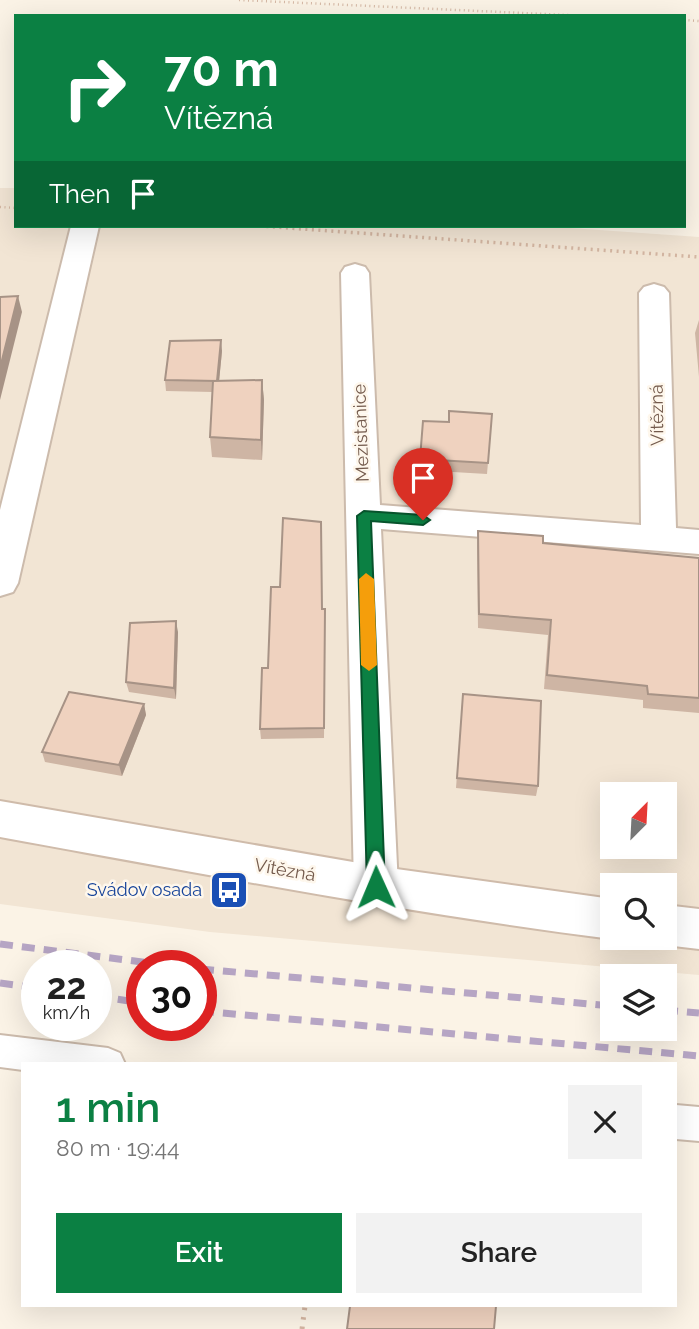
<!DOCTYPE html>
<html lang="en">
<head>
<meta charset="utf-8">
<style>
  body { margin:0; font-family:Raleway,sans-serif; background:#f2f2f2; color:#222; height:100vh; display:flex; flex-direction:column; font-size:26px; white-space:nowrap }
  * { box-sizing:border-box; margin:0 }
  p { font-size:23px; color:#767676 }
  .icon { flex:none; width:38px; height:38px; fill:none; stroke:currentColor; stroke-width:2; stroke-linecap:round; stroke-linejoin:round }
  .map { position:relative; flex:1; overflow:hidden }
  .sheet { position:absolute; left:21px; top:1062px; width:656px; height:245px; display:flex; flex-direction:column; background:#fff; border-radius:0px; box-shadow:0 7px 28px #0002 }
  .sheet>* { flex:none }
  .hud { position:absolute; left:14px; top:14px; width:672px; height:214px; border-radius:0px; box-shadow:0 7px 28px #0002; background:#0b8043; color:#fff; overflow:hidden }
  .needle { width:46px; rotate:24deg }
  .fabs { position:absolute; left:600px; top:782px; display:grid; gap:14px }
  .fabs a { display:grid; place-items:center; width:77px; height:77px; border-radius:0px; background:#fff; box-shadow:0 7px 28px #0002; font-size:35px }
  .speed { position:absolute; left:21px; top:950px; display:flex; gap:14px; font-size:35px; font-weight:700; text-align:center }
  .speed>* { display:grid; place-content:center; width:91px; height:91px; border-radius:50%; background:#fff; box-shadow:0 7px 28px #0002; line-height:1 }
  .speed small { font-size:18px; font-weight:400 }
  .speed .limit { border:10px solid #d22; background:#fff; color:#111 }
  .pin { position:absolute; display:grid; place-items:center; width:60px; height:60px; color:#fff; margin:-72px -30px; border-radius:50% 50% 50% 0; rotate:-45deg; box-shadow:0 0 7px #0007 }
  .pin .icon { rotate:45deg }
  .me { position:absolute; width:77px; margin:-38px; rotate:359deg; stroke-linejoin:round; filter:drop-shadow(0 0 5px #0008) }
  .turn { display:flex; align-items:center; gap:24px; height:147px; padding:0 35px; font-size:32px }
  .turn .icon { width:91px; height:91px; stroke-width:2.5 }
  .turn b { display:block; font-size:49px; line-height:60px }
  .then { display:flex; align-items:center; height:66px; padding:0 35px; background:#0003; gap:14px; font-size:26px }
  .round { display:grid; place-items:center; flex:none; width:74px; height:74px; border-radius:0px; background:#f2f2f2 }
  .head { display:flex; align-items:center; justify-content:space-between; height:119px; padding:0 35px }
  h1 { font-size:42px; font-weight:600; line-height:52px; color:#0b8043 }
  .button { display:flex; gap:14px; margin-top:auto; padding:14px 35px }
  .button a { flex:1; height:80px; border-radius:0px; background:#0b8043; color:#fff; font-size:28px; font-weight:600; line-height:80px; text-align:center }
  .button a+a { background:#f2f2f2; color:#222 }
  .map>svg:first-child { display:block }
</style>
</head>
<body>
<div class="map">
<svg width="699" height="1329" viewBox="0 0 699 1329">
  <rect width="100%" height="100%" fill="#fbf3e6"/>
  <path fill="#f2e5d4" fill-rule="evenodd" d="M0 188H16V226H542L699 237V975L210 932 0 904ZM612 794H665V847H612ZM612 886H665V938H612Z"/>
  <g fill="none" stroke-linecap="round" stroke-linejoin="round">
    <defs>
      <g id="service">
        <polygon points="0,1035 108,1048 120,1053 125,1064 23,1064 23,1070 0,1067"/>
        <polygon points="676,1105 699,1107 699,1141 676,1139"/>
      </g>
      <g id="minor">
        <polygon points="71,226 99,226 18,583 13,592 0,596 0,510"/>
        <polygon points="355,264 365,267 369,273 380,505 641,525 639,293 644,287 654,284 664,287 669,293 676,528 699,530 699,554 381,529 398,887 392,901 376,906 360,901 354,887 341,273 345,267"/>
      </g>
      <g id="secondary">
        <path d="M0 801 382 867 612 899V938H615L612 939C407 913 204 874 0 837Z"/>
        <polygon points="665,905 699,909 699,949 665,945 649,939 665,938"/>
      </g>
    </defs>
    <use href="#service" stroke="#ccbbac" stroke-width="4"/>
    <use href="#minor" stroke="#ccbbac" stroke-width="4"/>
    <use href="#secondary" stroke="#cfbbaa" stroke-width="4"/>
    <g stroke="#d4b6a2" stroke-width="2.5" stroke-dasharray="1 3.5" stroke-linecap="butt">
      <polyline points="239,0 588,16"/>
      <polyline points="684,20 699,21"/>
      <polyline points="0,207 16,208"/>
    </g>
    <polyline stroke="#d4b6a2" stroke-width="3.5" stroke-dasharray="2 4.5" stroke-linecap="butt" points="260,226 699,257"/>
    <polyline stroke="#d4b6a2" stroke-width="5" stroke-dasharray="2.5 7" stroke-linecap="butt" points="302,1329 305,1306"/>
    <use href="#service" fill="#fff" fill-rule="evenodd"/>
    <use href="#minor" fill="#fff" fill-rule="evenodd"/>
    <use href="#secondary" fill="#fff" fill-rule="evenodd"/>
    <g stroke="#b6a5c4" stroke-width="7" stroke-dasharray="13 9" stroke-linecap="butt">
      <polyline points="0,944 174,966"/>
      <polyline points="201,969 612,1006"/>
      <polyline points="0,983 37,988"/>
      <polyline points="96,996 142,1003"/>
      <polyline points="665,1010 699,1013"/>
      <polyline points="201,1011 699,1056"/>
    </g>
  </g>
  <g fill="#ceb5a4">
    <polygon points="699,320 699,377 695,333"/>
    <polygon points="222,351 219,381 262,380 264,400 262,460 212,457 210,437 213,392 166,391 165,380"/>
    <polygon points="492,414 487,474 419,470 423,421 449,422"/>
    <polygon points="478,531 543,543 699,558 699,713 643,708 643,700 544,689 548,635 478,628 477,545"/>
    <polygon points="322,609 325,619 324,738 261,739 260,729 268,668"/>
    <polygon points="178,632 176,699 129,692 126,682"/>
    <polygon points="144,704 146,715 122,776 45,762 42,752"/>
    <polygon points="462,704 538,786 536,796 456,788"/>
  </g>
  <g fill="#a79386">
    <polygon points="18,296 22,312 0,400 0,368"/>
    <polygon points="221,340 222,351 218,392 217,381"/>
    <polygon points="262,380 264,400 262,460 261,440"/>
    <polygon points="176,621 178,632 176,699 174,688"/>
    <polygon points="144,704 146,715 122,776 119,765"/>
  </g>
  <g fill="#efd2bf" stroke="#a79386" stroke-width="2">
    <polygon points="18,296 0,368 0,297"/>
    <polygon points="221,340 217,381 165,380 170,341"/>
    <polygon points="262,380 261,440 210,437 213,381"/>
    <polygon points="449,411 492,414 488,463 420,459 423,421 449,422"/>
    <polygon points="283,518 321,522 322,609 325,609 324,728 260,729 262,668 268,668 271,587 280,587"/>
    <polygon points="478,531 543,536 543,543 699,558 699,698 648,694 647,686 547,675 551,620 479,614"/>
    <polygon points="176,621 174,688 126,682 130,623"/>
    <polygon points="69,692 144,704 119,765 42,752"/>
    <polygon points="463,694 541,701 538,786 457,778"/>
    <polygon points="350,1306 496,1306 494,1329 347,1329"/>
  </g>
  <polygon fill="#0b8043" stroke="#07532c" stroke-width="2" points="364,511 423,515 430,520 423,525 371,521 385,887 383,892 376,895 370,892 367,887 357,516"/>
  <polygon fill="#f59e0b" points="366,573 374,579 377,665 369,671 361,665 359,579"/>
  <defs>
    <symbol id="bus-square" viewBox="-11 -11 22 22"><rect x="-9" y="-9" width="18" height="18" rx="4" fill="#1a4fb4" stroke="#fef7ec"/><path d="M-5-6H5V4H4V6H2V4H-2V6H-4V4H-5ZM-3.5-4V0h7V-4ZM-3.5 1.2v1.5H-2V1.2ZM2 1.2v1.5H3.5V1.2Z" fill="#fff"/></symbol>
  </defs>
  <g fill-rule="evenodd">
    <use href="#bus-square" x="207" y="868" width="44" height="44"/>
  </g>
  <g text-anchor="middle" stroke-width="5" stroke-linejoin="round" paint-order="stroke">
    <g font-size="18" fill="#735a4c" stroke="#fef7ec">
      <text transform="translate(657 415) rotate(-91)" y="6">Vítězná</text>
      <text transform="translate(361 433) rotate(-92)" y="6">Mezistanice</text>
      <text transform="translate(285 870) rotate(10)" y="6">Vítězná</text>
    </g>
    <g font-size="18" fill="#164399" stroke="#fef7ec" text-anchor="end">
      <text x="202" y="896">Svádov osada</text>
    </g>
  </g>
</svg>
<div class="fabs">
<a><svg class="needle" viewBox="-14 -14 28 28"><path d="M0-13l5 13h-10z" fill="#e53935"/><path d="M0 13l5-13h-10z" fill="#767676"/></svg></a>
<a><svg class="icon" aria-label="search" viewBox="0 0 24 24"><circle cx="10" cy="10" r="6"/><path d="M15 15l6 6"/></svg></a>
<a><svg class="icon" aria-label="layers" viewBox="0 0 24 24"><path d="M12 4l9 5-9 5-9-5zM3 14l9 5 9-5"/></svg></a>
</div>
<div class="speed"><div>22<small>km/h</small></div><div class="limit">30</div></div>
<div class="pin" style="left:423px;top:520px;background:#d93025"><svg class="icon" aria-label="arrive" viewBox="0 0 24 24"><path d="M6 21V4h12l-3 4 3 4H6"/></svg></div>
<svg class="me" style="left:376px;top:887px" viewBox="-20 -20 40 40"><path d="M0-17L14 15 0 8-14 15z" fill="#0b8043" stroke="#fff" stroke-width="4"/></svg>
<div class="hud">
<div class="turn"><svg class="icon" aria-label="right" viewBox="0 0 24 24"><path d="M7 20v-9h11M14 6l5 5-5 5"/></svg><div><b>70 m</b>Vítězná</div></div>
<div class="then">Then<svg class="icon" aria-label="arrive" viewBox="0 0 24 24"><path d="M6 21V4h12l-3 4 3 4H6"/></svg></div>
</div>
<section class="sheet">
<div class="head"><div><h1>1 min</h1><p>80 m · 19:44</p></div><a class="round"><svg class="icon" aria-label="close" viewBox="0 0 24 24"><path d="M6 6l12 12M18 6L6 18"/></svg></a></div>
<div class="button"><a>Exit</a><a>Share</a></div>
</section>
</div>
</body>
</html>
